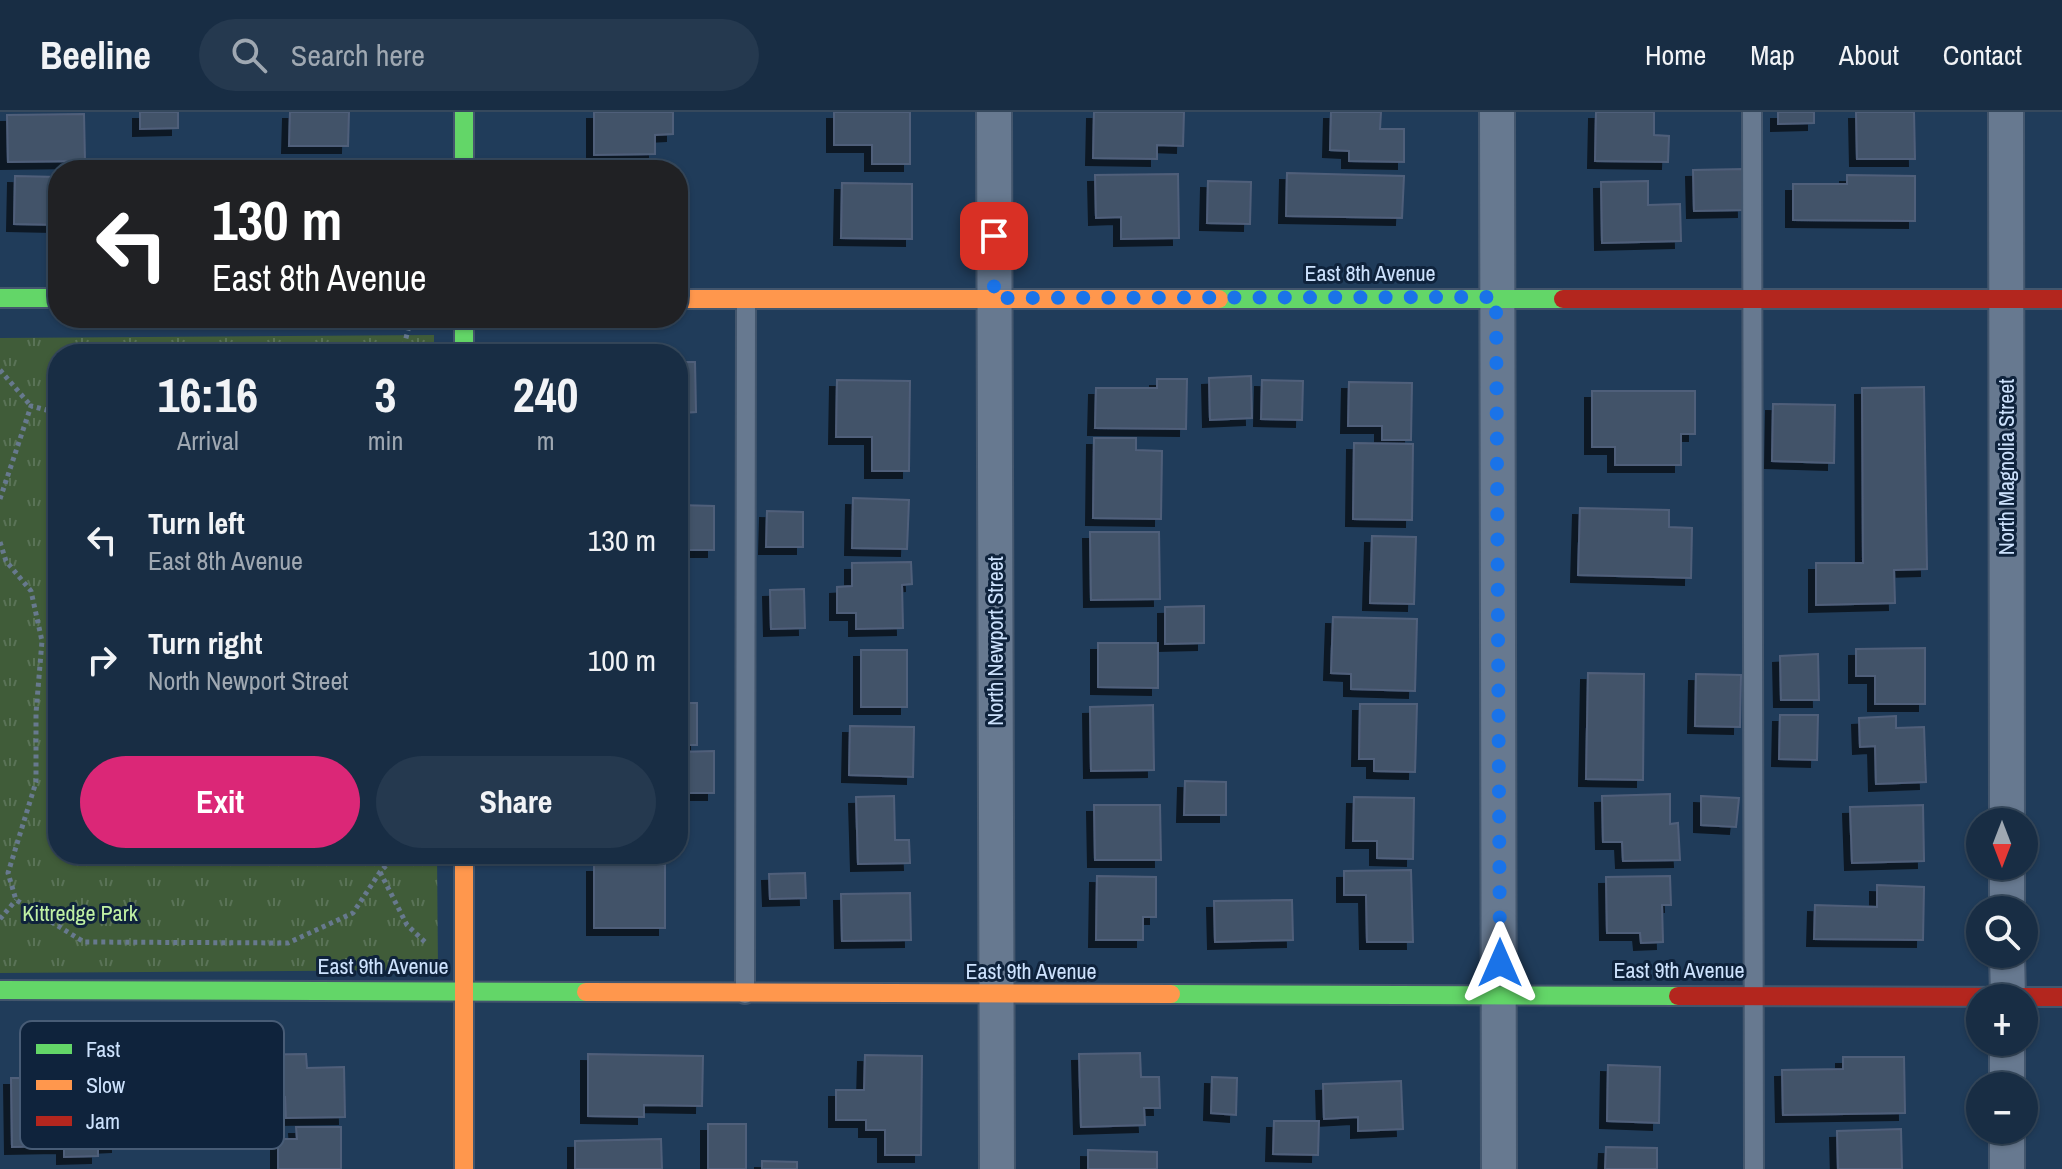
<!DOCTYPE html>
<html lang="en">
<head>
<meta charset="utf-8">
<style>
  body { margin:0; font-family:"Archivo Narrow",sans-serif; background:#25394f; color:#f1f3f6; height:100vh; display:flex; flex-direction:column; font-size:30px; white-space:nowrap }
  * { box-sizing:border-box; margin:0 }
  p { font-size:26px; color:#9fa8b2 }
  .icon { flex:none; width:44px; height:44px; fill:none; stroke:currentColor; stroke-width:2; stroke-linecap:round; stroke-linejoin:round }
  .map { position:relative; flex:1; overflow:hidden }
  .drawer { position:absolute; left:48px; top:232px; width:640px; height:520px; display:flex; flex-direction:column; background:#182d44; border-radius:32px; box-shadow:0 2px 6px #0004,0 0 0 2px #36495d }
  .drawer>* { flex:none }
  .hud { position:absolute; left:48px; top:48px; width:640px; height:168px; border-radius:32px; box-shadow:0 2px 6px #0004,0 0 0 2px #36495d; background:#202124; color:#fff; overflow:hidden }
  .needle { width:52px; rotate:180deg }
  .tools { position:absolute; left:1966px; top:696px; display:grid; gap:16px }
  .tools a { display:grid; place-items:center; width:72px; height:72px; border-radius:50%; background:#182d44; box-shadow:0 2px 6px #0004,0 0 0 2px #36495d; font-size:40px }
  .pin { position:absolute; display:grid; place-items:center; width:68px; height:68px; color:#fff; margin:-34px; border-radius:16px; box-shadow:0 4px 12px #0006 }
  .me { position:absolute; width:88px; margin:-44px; rotate:0deg; stroke-linejoin:round; filter:drop-shadow(0 0 6px #0008) }
  .turn { display:flex; align-items:center; gap:28px; height:168px; padding:0 32px; font-size:36px }
  .turn .icon { width:104px; height:104px; stroke-width:2.5 }
  .turn b { display:block; font-size:56px; line-height:68px }
  .eta { display:flex; justify-content:space-evenly; align-items:center; height:136px; text-align:center }
  .eta b { font-size:48px; font-weight:800; line-height:56px }
  .button { display:flex; gap:16px; margin-top:auto; padding:16px 32px }
  .button a { flex:1; height:92px; border-radius:48px; background:#db2777; color:#fff; font-size:32px; font-weight:800; line-height:92px; text-align:center }
  .button a+a { background:#25394f; color:#f1f3f6 }
  ul { padding:0; list-style:none }
  li { display:flex; align-items:center; gap:24px; height:120px; padding:0 32px }
  li div { flex:1 }
  li b { display:block; font-size:30px }
  li em { font-style:normal }
  header { display:flex; align-items:center; gap:48px; box-sizing:border-box; height:112px; padding:0 40px; background:#182d44; border-bottom:2px solid #36495d }
  header strong { font-size:38px }
  nav { display:flex; gap:44px; margin-inline-start:auto; font-size:28px }
  .search { width:560px; height:72px; background:#25394f; display:flex; align-items:center; gap:20px; box-sizing:border-box; padding:0 28px; border-radius:44px; color:#9fa8b2; font-size:30px }
  .map>svg:first-child { display:block }
</style>
</head>
<body>
<header>
<strong>Beeline</strong>
<div class="search"><svg class="icon" aria-label="search" viewBox="0 0 24 24"><circle cx="10" cy="10" r="6"/><path d="M15 15l6 6"/></svg>Search here</div>
<nav><a>Home</a><a>Map</a><a>About</a><a>Contact</a></nav>
</header>
<div class="map">
<svg width="2062" height="1057" viewBox="0 0 2062 1057">
  <defs>
    <pattern id="park-tufts" width="24" height="20" patternUnits="userSpaceOnUse" patternTransform="scale(2)"><rect width="24" height="20" fill="#405c39"/><path d="M3 7l-1-3M5 7V3M7 7l1-3M15 17l-1-3M17 17v-4M19 17l1-3" fill="none" stroke="#5a7357"/></pattern>
    <filter id="shadow"><feDropShadow dx="-7" dy="7" stdDeviation="0" flood-color="#0009"/></filter>
  </defs>
  <rect width="100%" height="100%" fill="#203c5a"/>
  <polygon fill="url(#park-tufts)" points="434,223 434,242 58,242 58,742 437,742 438,858 0,861 0,226"/>
  <g fill="#435269" stroke="#505f7a" stroke-width="2" filter="url(#shadow)">
    <polygon points="140,0 178,0 178,16 140,17"/>
    <polygon points="290,0 349,0 348,34 289,34"/>
    <polygon points="594,0 673,0 673,22 655,23 655,42 594,43"/>
    <polygon points="834,0 910,0 910,52 872,52 872,33 834,33"/>
    <polygon points="1094,0 1184,0 1183,34 1157,33 1157,47 1093,46"/>
    <polygon points="1331,0 1381,0 1380,17 1404,17 1404,50 1349,49 1349,39 1330,38"/>
    <polygon points="1596,0 1654,0 1654,23 1669,24 1668,50 1595,49"/>
    <polygon points="1778,0 1814,0 1814,11 1778,12"/>
    <polygon points="1856,0 1914,0 1915,47 1857,47"/>
    <polygon points="84,2 85,49 8,50 7,3"/>
    <polygon points="346,51 347,58 293,58"/>
    <polygon points="1743,57 1744,98 1694,99 1693,58"/>
    <polygon points="1287,61 1404,64 1402,106 1286,104"/>
    <polygon points="1178,62 1179,126 1121,127 1121,105 1096,106 1095,63"/>
    <polygon points="1847,63 1915,64 1915,109 1793,108 1793,72 1847,72"/>
    <polygon points="15,64 58,65 58,113 14,112"/>
    <polygon points="1208,69 1251,70 1250,112 1207,111"/>
    <polygon points="1648,69 1648,93 1680,92 1681,129 1602,131 1601,70"/>
    <polygon points="842,71 912,72 912,127 841,126"/>
    <polygon points="678,250 695,250 696,300 682,301 682,337 678,337"/>
    <polygon points="1251,264 1252,306 1210,308 1209,266"/>
    <polygon points="1157,267 1187,267 1186,317 1095,316 1096,276 1157,276"/>
    <polygon points="837,268 910,269 909,359 872,359 872,325 836,325"/>
    <polygon points="1262,268 1303,269 1302,308 1261,307"/>
    <polygon points="1349,270 1412,271 1411,328 1382,328 1382,314 1348,314"/>
    <polygon points="1924,275 1927,457 1894,458 1895,491 1816,493 1816,451 1863,451 1862,276"/>
    <polygon points="1592,279 1695,279 1695,322 1681,322 1681,353 1615,353 1615,335 1592,335"/>
    <polygon points="1773,292 1835,293 1834,351 1772,349"/>
    <polygon points="1094,326 1136,326 1136,338 1162,339 1161,407 1093,406"/>
    <polygon points="1354,331 1413,332 1412,408 1353,407"/>
    <polygon points="853,386 909,388 907,437 852,436"/>
    <polygon points="678,393 714,394 714,438 678,438"/>
    <polygon points="1580,396 1669,398 1669,415 1692,416 1691,466 1578,463"/>
    <polygon points="767,399 803,400 803,435 766,435"/>
    <polygon points="1090,420 1159,420 1160,487 1091,488"/>
    <polygon points="1372,424 1416,425 1414,492 1370,491"/>
    <polygon points="911,450 912,472 902,473 903,516 856,517 856,501 837,501 837,475 852,474 852,451"/>
    <polygon points="804,477 805,516 771,517 770,478"/>
    <polygon points="1204,494 1204,531 1165,532 1165,495"/>
    <polygon points="1333,505 1417,507 1415,579 1351,577 1351,562 1331,561"/>
    <polygon points="1098,531 1158,531 1158,576 1098,575"/>
    <polygon points="1925,536 1925,592 1875,592 1875,564 1856,564 1856,537"/>
    <rect x="861" y="538" width="46" height="57"/>
    <polygon points="1818,542 1819,588 1781,588 1780,544"/>
    <polygon points="1588,561 1644,562 1643,668 1586,667"/>
    <polygon points="1696,562 1741,563 1740,615 1695,614"/>
    <rect x="678" y="591" width="19" height="42"/>
    <polygon points="1360,592 1417,592 1415,660 1374,659 1374,647 1359,647"/>
    <polygon points="1153,593 1154,658 1091,659 1090,595"/>
    <polygon points="1780,603 1818,603 1817,648 1779,647"/>
    <polygon points="1896,604 1896,616 1924,615 1926,670 1876,672 1875,634 1860,635 1859,606"/>
    <polygon points="850,614 914,615 913,665 849,663"/>
    <polygon points="714,639 714,681 678,681 678,640"/>
    <polygon points="1185,669 1226,670 1226,703 1184,703"/>
    <polygon points="1670,682 1670,712 1678,711 1680,748 1623,749 1622,730 1603,730 1602,684"/>
    <polygon points="894,684 895,728 909,728 910,751 858,752 856,685"/>
    <polygon points="1701,684 1739,686 1736,715 1701,713"/>
    <polygon points="1354,685 1414,686 1413,747 1377,746 1377,729 1353,729"/>
    <polygon points="1094,693 1160,693 1161,748 1095,748"/>
    <polygon points="1923,693 1924,749 1852,751 1850,695"/>
    <rect x="594" y="753" width="71" height="63"/>
    <polygon points="1411,758 1413,830 1367,830 1366,783 1344,783 1344,759"/>
    <polygon points="805,761 806,786 770,787 769,762"/>
    <polygon points="1097,764 1156,765 1156,805 1143,805 1143,828 1096,828"/>
    <polygon points="1670,764 1671,793 1662,793 1663,830 1641,831 1640,821 1607,821 1606,765"/>
    <polygon points="1877,773 1924,775 1923,828 1814,827 1815,793 1877,795"/>
    <polygon points="910,781 911,828 842,829 841,782"/>
    <polygon points="1292,788 1293,828 1215,830 1214,789"/>
    <polygon points="1140,941 1141,965 1159,965 1160,996 1144,996 1145,1013 1081,1015 1079,942"/>
    <polygon points="306,942 307,956 344,955 345,1005 286,1006 285,985 247,985 246,943"/>
    <polygon points="588,942 703,944 702,994 644,993 644,1005 588,1004"/>
    <polygon points="865,943 922,944 921,1043 885,1043 885,1018 866,1018 866,1008 836,1008 836,978 864,978"/>
    <polygon points="1843,945 1904,945 1905,1001 1783,1003 1782,958 1843,957"/>
    <polygon points="1608,953 1660,955 1659,1011 1607,1009"/>
    <polygon points="1212,965 1237,966 1236,1003 1211,1001"/>
    <polygon points="11,966 77,966 78,993 117,993 118,1033 98,1034 98,1044 64,1045 64,1034 12,1035"/>
    <polygon points="1401,969 1403,1017 1358,1019 1358,1005 1324,1007 1323,972"/>
    <polygon points="1274,1009 1319,1009 1318,1043 1273,1042"/>
    <rect x="708" y="1012" width="38" height="45"/>
    <polygon points="296,1015 341,1015 341,1057 278,1057 278,1027 297,1027"/>
    <polygon points="1901,1017 1902,1057 1838,1057 1837,1019"/>
    <polygon points="661,1027 662,1057 575,1057 575,1029"/>
    <polygon points="1606,1035 1657,1036 1657,1057 1605,1057"/>
    <polygon points="1088,1038 1157,1040 1157,1057 1088,1057"/>
    <polygon points="762,1049 797,1050 797,1057 762,1057"/>
  </g>
  <g fill="none" stroke-linecap="round" stroke-linejoin="round">
    <defs>
      <g id="lane">
        <polyline points="1752,0 1754,1057"/>
        <polyline points="745,882 746,187"/>
      </g>
      <g id="street">
        <polyline points="994,0 997,1057"/>
        <polyline points="1497,0 1499,1057"/>
        <polyline points="2006,0 2007,710"/>
        <polyline points="2007,754 2007,798"/>
        <polyline points="2007,842 2008,886"/>
        <polyline points="2007,974 2007,930"/>
        <polyline points="2007,1057 2007,1018"/>
      </g>
      <g id="fast">
        <polyline points="464,0 464,58"/>
        <polyline points="0,186 58,186"/>
        <polyline points="1219,187 1563,187"/>
        <polyline points="464,206 464,242"/>
        <polyline points="0,878 586,880"/>
        <polyline points="1171,882 1678,884"/>
      </g>
      <g id="slow">
        <polyline points="678,187 1219,187"/>
        <polyline points="464,742 464,1057"/>
        <polyline points="586,880 1171,882"/>
      </g>
      <g id="jam">
        <polyline points="1563,187 2062,187"/>
        <polyline points="1678,884 2062,885"/>
      </g>
    </defs>
    <use href="#lane" stroke="#43566d" stroke-width="22"/>
    <use href="#street" stroke="#43566d" stroke-width="38"/>
    <use href="#fast" stroke="#43566d" stroke-width="22"/>
    <use href="#slow" stroke="#43566d" stroke-width="22"/>
    <use href="#jam" stroke="#43566d" stroke-width="22"/>
    <g stroke="#67798e" stroke-width="5" stroke-dasharray="4 4" stroke-linecap="butt">
      <polyline points="402,242 411,206"/>
      <polyline points="0,258 31,294"/>
      <polyline points="0,387 31,294 58,301"/>
      <polyline points="0,430 6,449 31,479 42,529 36,601 36,670 8,761 16,788 84,830 288,831 353,801 380,760 397,742"/>
      <polyline points="380,760 407,813 426,831"/>
      <polyline points="0,807 16,788"/>
    </g>
    <use href="#lane" stroke="#677990" stroke-width="18"/>
    <use href="#street" stroke="#677990" stroke-width="34"/>
    <use href="#fast" stroke="#63d668" stroke-width="18"/>
    <use href="#slow" stroke="#ff974d" stroke-width="18"/>
    <use href="#jam" stroke="#b3261e" stroke-width="18"/>
  </g>
  <g fill="none" stroke-linecap="round" stroke-linejoin="round">
    <polyline stroke="#1a73e8" stroke-width="14" stroke-dasharray="0 25.2" points="994,124 994,186 1496,185 1500,851"/>
  </g>
  <g text-anchor="middle" stroke-width="6" stroke-linejoin="round" paint-order="stroke">
    <g font-size="22" fill="#cde2fd" stroke="#0f233c">
      <text x="1370" y="169">East 8th Avenue</text>
      <text transform="translate(2006 355) rotate(-90)" y="8">North Magnolia Street</text>
      <text transform="translate(995 529) rotate(-90)" y="8">North Newport Street</text>
      <text x="383" y="862">East 9th Avenue</text>
      <text x="1679" y="866">East 9th Avenue</text>
      <text x="1031" y="867">East 9th Avenue</text>
    </g>
    <g font-size="22" fill="#c0f1a4" stroke="#0f233c">
      <text x="80" y="809">Kittredge Park</text>
    </g>
  </g>
  <rect x="20" y="909" width="264" height="128" rx="12" fill="#0f233c" stroke="#485c76" stroke-width="2"/>
  <rect x="36" y="932" width="36" height="10" fill="#63d668"/>
  <rect x="36" y="968" width="36" height="10" fill="#ff974d"/>
  <rect x="36" y="1004" width="36" height="10" fill="#b3261e"/>
  <g font-size="22" fill="#cde2fd">
    <text x="86" y="945">Fast</text>
    <text x="86" y="981">Slow</text>
    <text x="86" y="1017">Jam</text>
  </g>
</svg>
<div class="tools">
<a><svg class="needle" viewBox="-14 -14 28 28"><path d="M0-13l5 13h-10z" fill="#e53935"/><path d="M0 13l5-13h-10z" fill="#9fa8b2"/></svg></a>
<a><svg class="icon" aria-label="search" viewBox="0 0 24 24"><circle cx="10" cy="10" r="6"/><path d="M15 15l6 6"/></svg></a>
<a>+</a>
<a>−</a>
</div>
<div class="pin" style="left:994px;top:124px;background:#d93025"><svg class="icon" aria-label="arrive" viewBox="0 0 24 24"><path d="M6 21V4h12l-3 4 3 4H6"/></svg></div>
<svg class="me" style="left:1500px;top:851px" viewBox="-20 -20 40 40"><path d="M0-17L14 15 0 8-14 15z" fill="#1a73e8" stroke="#fff" stroke-width="4"/></svg>
<div class="hud">
<div class="turn"><svg class="icon" aria-label="left" viewBox="0 0 24 24"><path d="M17 20v-9H6M10 6l-5 5 5 5"/></svg><div><b>130 m</b>East 8th Avenue</div></div>
</div>
<section class="drawer">
<div class="eta">
<div><b>16:16</b><p>Arrival</p></div>
<div><b>3</b><p>min</p></div>
<div><b>240</b><p>m</p></div>
</div>
<ul>
<li><svg class="icon" aria-label="left" viewBox="0 0 24 24"><path d="M17 20v-9H6M10 6l-5 5 5 5"/></svg><div><b>Turn left</b><p>East 8th Avenue</p></div><em>130 m</em></li>
<li><svg class="icon" aria-label="right" viewBox="0 0 24 24"><path d="M7 20v-9h11M14 6l5 5-5 5"/></svg><div><b>Turn right</b><p>North Newport Street</p></div><em>100 m</em></li>
</ul>
<div class="button"><a>Exit</a><a>Share</a></div>
</section>
</div>
</body>
</html>
